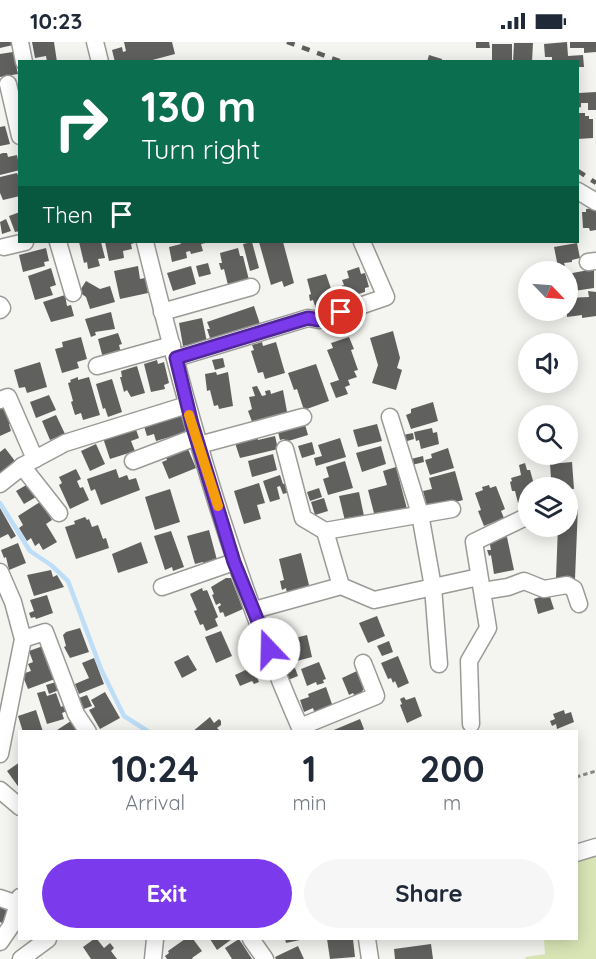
<!DOCTYPE html>
<html lang="en">
<head>
<meta charset="utf-8">
<style>
  body { margin:0; font-family:Quicksand,sans-serif; background:#f6f6f7; color:#1f2937; height:100vh; display:flex; flex-direction:column; font-size:22px; white-space:nowrap }
  * { box-sizing:border-box; margin:0 }
  p { font-size:20px; color:#747a83 }
  .icon { flex:none; width:33px; height:33px; fill:none; stroke:currentColor; stroke-width:2; stroke-linecap:round; stroke-linejoin:round }
  .map { position:relative; flex:1; overflow:hidden }
  .panel { position:absolute; left:18px; top:688px; width:560px; height:210px; display:flex; flex-direction:column; background:#fff; border-radius:0px; box-shadow:0 3px 15px #0003 }
  .panel>* { flex:none }
  .top-card { position:absolute; left:18px; top:18px; width:561px; height:183px; border-radius:0px; box-shadow:0 3px 15px #0003; background:#0b6e4f; color:#fff; overflow:hidden }
  .needle { width:39px; rotate:115deg }
  .fabs { position:absolute; left:518px; top:219px; display:grid; gap:12px }
  .fabs a { display:grid; place-items:center; width:60px; height:60px; border-radius:50%; background:#fff; box-shadow:0 3px 15px #0003; font-size:30px }
  .pin { position:absolute; display:grid; place-items:center; width:51px; height:51px; color:#fff; margin:-26px; border:3px solid #fff; border-radius:50%; box-shadow:0 2px 6px #0007 }
  .me { position:absolute; width:66px; margin:-33px; rotate:339deg; stroke-linejoin:round; filter:drop-shadow(0 0 4px #0008) }
  .turn { display:flex; align-items:center; gap:21px; height:126px; padding:0 24px; font-size:27px }
  .turn .icon { width:78px; height:78px; stroke-width:2.5 }
  .turn b { display:block; font-size:42px; line-height:51px }
  .then { display:flex; align-items:center; height:57px; padding:0 24px; background:#0003; gap:12px; font-size:22px }
  .eta { display:flex; justify-content:space-evenly; align-items:center; height:102px; text-align:center }
  .eta b { font-size:36px; font-weight:700; line-height:42px }
  .cta { display:flex; gap:12px; margin-top:auto; padding:12px 24px }
  .cta a { flex:1; height:69px; border-radius:36px; background:#7c3aed; color:#fff; font-size:24px; font-weight:700; line-height:69px; text-align:center }
  .cta a+a { background:#f6f6f7; color:#1f2937 }
  .status { display:flex; justify-content:space-between; align-items:center; height:42px; padding:0 30px; background:#fff; direction:ltr }
  .status svg { height:16px; fill:currentColor }
  .map>svg:first-child { display:block }
</style>
</head>
<body>
<div class="status"><b>10:23</b><svg viewBox="0 0 49 12"><path d="M0 12V9h3v3zM5 12V6h3v6zM10 12V3h3v9zM15 12V0h3v12zM26 1h20v11H26zM47 4h2v5h-2z"/></svg></div>
<div class="map">
<svg width="596" height="917" viewBox="0 0 596 917">
  <rect width="100%" height="100%" fill="#f4f5f1"/>
  <polygon fill="#dae5b6" points="596,812 596,917 526,917 525,915 545,912 544,897 576,897 576,819"/>
  <g fill="none" stroke-linecap="round" stroke-linejoin="round">
    <polyline stroke="#beddf7" stroke-width="4.5" points="0,461 30,509 51,523 68,539 101,627 124,674 149,690"/>
  </g>
  <g fill="#60615e">
    <polygon points="0,0 12,0 13,3 0,6"/>
    <polygon points="32,0 54,0 57,20 47,20 46,14 35,16"/>
    <polygon points="124,0 172,0 175,12 145,20 115,20 112,8 122,5 123,10 126,9"/>
    <polygon points="476,0 489,0 490,6 476,6"/>
    <polygon points="567,0 568,14 583,13 584,25 578,25 578,20 552,20 552,15 545,15 544,2"/>
    <polygon points="570,0 596,0 596,10 584,11 584,6 570,6"/>
    <polygon points="514,1 533,1 532,20 513,20"/>
    <rect x="492" y="2" width="20" height="18"/>
    <polygon points="13,10 18,32 0,35 0,12"/>
    <polygon points="429,13 442,17 442,20 427,20"/>
    <polygon points="596,50 596,68 588,68 588,61 581,61 581,65 578,66 579,51"/>
    <polygon points="578,71 585,71 585,74 589,74 589,77 593,77 593,96 578,97"/>
    <polygon points="5,84 10,102 0,104 0,85"/>
    <polygon points="3,111 7,111 8,115 17,113 20,128 0,133 0,112"/>
    <polygon points="17,131 20,138 20,154 3,158 0,151 0,135"/>
    <polygon points="596,166 596,188 590,189 589,186 583,186 582,170 586,170 586,167"/>
    <polygon points="20,170 20,189 15,190 9,174"/>
    <polygon points="6,177 11,189 2,192 0,180"/>
    <polygon points="79,200 101,200 105,216 98,217 100,224 88,227 87,220 84,221"/>
    <polygon points="105,200 138,200 131,202 132,207 123,209 124,216 109,219"/>
    <polygon points="180,200 210,200 201,202 203,209 191,212 190,209 186,210 187,216 172,220 169,205 181,202"/>
    <polygon points="252,200 259,226 250,229 243,202"/>
    <polygon points="259,200 283,200 294,241 284,245 282,239 271,243"/>
    <polygon points="577,201 580,216 572,218 572,220 564,221 565,224 558,225 554,205"/>
    <polygon points="46,206 49,219 44,220 45,224 23,230 19,213"/>
    <polygon points="238,206 240,214 243,214 249,238 228,243 224,227 221,228 219,221 222,221 220,211"/>
    <polygon points="208,221 211,232 199,235 196,224"/>
    <polygon points="138,224 140,237 145,236 148,251 120,257 114,229"/>
    <polygon points="191,224 196,242 173,249 167,231"/>
    <polygon points="359,225 361,232 365,231 369,245 365,246 365,250 355,253 357,257 345,260 341,244 344,243 342,238 349,236 347,229"/>
    <polygon points="51,226 56,243 50,245 53,253 35,258 28,234"/>
    <polygon points="594,227 594,246 567,250 567,232"/>
    <polygon points="326,232 336,261 316,267 313,258 310,259 309,253 311,252 307,237"/>
    <polygon points="86,239 100,247 110,244 115,260 90,267 86,255 79,250"/>
    <polygon points="588,249 596,250 596,274 582,276 582,273 567,275 567,256 589,255"/>
    <polygon points="65,253 67,264 71,263 74,274 51,280 43,260"/>
    <polygon points="254,264 261,285 212,302 207,287 210,287 207,280"/>
    <polygon points="111,270 115,287 95,290 96,293 91,295 85,277"/>
    <polygon points="202,276 207,300 183,304 179,281"/>
    <polygon points="393,289 400,316 397,326 402,328 396,348 372,341 378,323 370,296"/>
    <polygon points="118,291 122,302 119,303 121,311 103,316 98,297"/>
    <polygon points="81,295 87,317 77,320 79,326 62,331 55,307 63,305 62,300"/>
    <polygon points="349,295 354,307 351,308 358,328 354,329 357,335 348,338 350,343 345,345 348,352 336,356 330,341 339,338 327,308 333,306 331,301"/>
    <polygon points="262,300 263,304 276,300 285,331 265,337 263,330 258,331 251,309 254,308 252,303"/>
    <polygon points="223,316 225,325 215,328 212,318"/>
    <polygon points="157,318 158,322 164,320 169,341 164,343 165,347 151,350 144,322"/>
    <polygon points="40,320 47,345 27,351 25,345 19,346 14,328"/>
    <polygon points="316,322 329,359 304,368 297,347 294,348 288,331"/>
    <polygon points="137,324 145,351 131,355 127,348 124,350 120,335 122,335 121,329"/>
    <polygon points="216,330 217,333 228,330 233,364 219,367 218,363 214,364 210,348 207,349 205,332"/>
    <polygon points="78,335 78,338 89,335 100,373 83,378 81,371 75,373 71,360 73,359 68,341 71,340 70,338"/>
    <polygon points="112,337 122,370 108,375 105,366 103,367 96,342"/>
    <polygon points="257,344 262,354 266,353 265,349 270,348 271,352 283,348 288,375 254,385 248,369 252,367 249,355 255,354 252,345"/>
    <polygon points="49,353 56,368 36,376 30,360"/>
    <polygon points="433,360 438,379 411,387 406,373 411,371 411,367"/>
    <polygon points="5,364 12,381 9,382 11,389 0,394 0,367"/>
    <polygon points="182,370 187,390 156,399 154,392 147,394 143,381"/>
    <polygon points="56,373 65,392 50,398 42,379"/>
    <polygon points="304,379 308,393 285,400 284,397 280,398 278,390"/>
    <polygon points="134,382 139,396 131,399 135,409 110,417 102,393"/>
    <polygon points="377,382 382,399 358,405 353,388"/>
    <polygon points="432,386 433,391 437,390 439,402 421,407 419,398 416,399 414,390"/>
    <polygon points="413,391 414,397 404,400 403,393"/>
    <polygon points="256,392 258,398 275,394 278,407 240,416 235,401"/>
    <polygon points="340,396 346,415 316,424 314,416 322,414 318,403"/>
    <polygon points="312,400 315,412 302,416 298,404"/>
    <polygon points="96,402 105,422 90,429 81,409"/>
    <polygon points="381,404 386,422 362,430 356,411"/>
    <polygon points="5,406 15,419 0,431 0,410"/>
    <polygon points="448,406 454,426 430,433 425,418 432,416 431,412"/>
    <polygon points="188,407 196,426 169,437 162,420 167,418 166,415"/>
    <polygon points="273,412 277,428 252,435 248,419"/>
    <polygon points="423,414 424,420 412,423 411,417"/>
    <polygon points="345,419 353,446 328,453 323,437 329,435 326,425"/>
    <polygon points="572,420 574,447 557,446 556,436 551,436 550,422"/>
    <polygon points="525,421 527,428 530,428 535,446 528,446 528,458 518,461 515,449 512,449 510,440 512,439 511,436 521,433 519,423"/>
    <polygon points="396,425 407,467 375,475 368,448 387,443 383,429"/>
    <polygon points="76,427 81,437 77,439 80,446 83,445 89,458 70,467 59,443 62,441 59,435"/>
    <polygon points="116,427 119,436 127,433 129,438 136,436 140,448 101,463 95,447 91,449 87,437"/>
    <polygon points="455,429 463,458 428,468 423,449 432,447 429,436"/>
    <polygon points="280,433 283,442 287,441 290,450 283,452 280,444 277,445 280,457 270,460 263,439"/>
    <polygon points="259,441 265,461 257,463 261,477 244,482 234,449"/>
    <polygon points="28,442 36,455 24,462 16,449"/>
    <polygon points="489,443 490,446 496,444 505,467 501,469 504,476 484,484 478,469 481,468 475,451 483,448 482,445"/>
    <polygon points="319,446 322,455 310,459 307,450"/>
    <polygon points="170,447 180,480 155,488 145,455"/>
    <polygon points="359,450 364,474 345,479 339,454"/>
    <polygon points="324,456 328,469 315,473 311,460"/>
    <polygon points="40,460 52,478 46,482 57,500 43,508 39,501 35,504 31,496 27,499 19,486 23,483 18,474"/>
    <polygon points="567,463 578,464 575,537 556,536 558,484 567,484"/>
    <polygon points="0,466 16,494 11,497 8,492 0,496"/>
    <polygon points="85,475 87,478 89,477 92,485 98,483 103,497 106,496 109,506 76,517 65,485 75,482 74,479"/>
    <polygon points="209,488 217,518 203,522 203,520 195,522 187,494"/>
    <polygon points="171,489 184,525 173,529 172,525 165,528 154,494"/>
    <polygon points="507,495 514,528 494,532 491,513 489,514 487,508 491,508 489,498"/>
    <polygon points="141,500 148,521 118,531 112,512"/>
    <polygon points="18,501 26,521 9,528 6,515 4,516 1,508"/>
    <polygon points="301,511 310,547 287,552 286,546 282,548 280,539 284,538 279,517"/>
    <polygon points="51,528 53,535 57,533 64,545 34,554 27,533"/>
    <polygon points="226,536 231,536 243,567 225,575 223,570 220,571 218,565 221,563 220,561 216,563 212,553 214,552 211,545"/>
    <polygon points="202,546 203,549 207,548 218,575 215,577 218,584 206,589 203,582 200,583 194,569 197,568 190,552"/>
    <polygon points="549,552 554,567 538,572 534,557"/>
    <polygon points="47,553 53,571 36,577 35,575 31,576 29,571 34,569 30,558"/>
    <polygon points="377,574 385,594 368,601 359,581"/>
    <polygon points="80,586 89,610 70,616 64,605 66,604 63,593 66,590"/>
    <polygon points="221,589 232,614 216,621 205,595"/>
    <polygon points="307,593 312,615 297,619 291,597"/>
    <polygon points="389,599 393,610 382,614 377,604"/>
    <polygon points="43,604 55,637 28,647 22,632 31,629 28,622 33,620 29,609"/>
    <polygon points="188,613 197,628 182,636 174,620"/>
    <polygon points="398,614 409,641 398,646 395,639 393,641 391,636 388,637 381,621"/>
    <polygon points="94,616 104,642 79,652 75,642 89,636 82,621"/>
    <polygon points="319,620 326,637 323,638 324,641 317,643 316,640 307,644 301,627"/>
    <polygon points="252,625 259,640 254,642 252,639 240,644 235,633"/>
    <polygon points="295,626 298,634 288,638 285,629"/>
    <polygon points="357,629 364,645 361,653 355,655 353,651 349,653 342,636"/>
    <polygon points="56,640 59,648 49,652 46,643"/>
    <polygon points="326,645 333,665 315,672 313,666 304,670 300,658 309,655 308,652"/>
    <polygon points="45,649 47,654 56,651 61,665 65,663 67,669 62,671 64,677 47,682 37,651"/>
    <polygon points="105,650 120,676 100,687 89,668 95,665 91,658"/>
    <polygon points="87,653 92,664 81,668 76,657"/>
    <polygon points="404,655 406,658 415,655 422,674 407,681 400,663 402,662 400,657"/>
    <polygon points="36,668 43,690 23,690 18,674"/>
    <polygon points="564,668 565,672 571,670 574,680 557,687 556,682 552,684 550,679 555,677 553,672"/>
    <polygon points="210,675 214,681 219,677 221,679 221,683 217,686 221,690 192,690"/>
    <polygon points="360,677 364,687 360,690 329,690"/>
    <polygon points="71,679 78,690 54,690"/>
    <polygon points="20,720 20,747 7,729"/>
    <polygon points="0,865 9,870 2,881 0,880"/>
    <polygon points="94,897 97,897 104,906 110,901 114,906 111,909 117,917 91,917 83,905"/>
    <polygon points="185,897 193,897 202,909 192,916 193,917 167,917 165,914 169,911 168,909"/>
    <polygon points="210,897 232,897 217,908"/>
    <polygon points="239,897 252,917 232,917 225,906"/>
    <polygon points="285,897 300,897 300,898 286,901"/>
    <polygon points="327,897 353,897 355,915 330,917"/>
    <polygon points="431,902 433,917 395,917 394,907"/>
    <polygon points="298,904 304,917 276,917 275,915"/>
  </g>
  <g fill="none" stroke-linecap="round" stroke-linejoin="round">
    <defs>
      <g id="minor">
        <polyline points="20,0 24,20"/>
        <polyline points="95,0 100,20"/>
        <polyline points="8,42 20,94"/>
        <polyline points="578,149 596,160"/>
        <polyline points="58,200 73,251"/>
        <path d="M145 200C186 366 232 532 302 690"/>
        <polyline points="4,205 25,200"/>
        <polyline points="588,220 596,219"/>
        <polyline points="0,263 2,266 0,268"/>
        <polyline points="162,270 251,245"/>
        <polyline points="176,316 308,276 319,278 386,255 362,200"/>
        <polyline points="97,324 172,303"/>
        <polyline points="0,358 8,355 35,417"/>
        <polyline points="390,375 420,472 433,545 439,622"/>
        <polyline points="199,403 303,375"/>
        <polyline points="285,407 303,476 325,489"/>
        <polyline points="133,419 196,395"/>
        <polyline points="22,424 59,471"/>
        <polyline points="0,442 24,423 65,401 187,363"/>
        <polyline points="0,530 13,560 23,597 0,712"/>
        <polyline points="341,544 325,489 452,467"/>
        <polyline points="162,545 234,520"/>
        <polyline points="483,549 508,545 524,539 544,547 567,543 574,547 579,562"/>
        <polyline points="254,568 341,544 374,558 479,535"/>
        <polyline points="23,597 45,590 76,672 88,690"/>
        <polyline points="471,682 469,619 488,586 474,500 528,474"/>
        <polyline points="300,685 376,654 363,621"/>
        <polyline points="0,748 20,765"/>
        <polyline points="576,811 596,805"/>
        <polyline points="0,856 18,862"/>
        <polyline points="251,897 265,917"/>
        <polyline points="367,897 370,917"/>
        <polyline points="0,900 11,884 20,855"/>
        <polyline points="21,917 48,897"/>
        <polyline points="153,917 155,897"/>
      </g>
    </defs>
    <use href="#minor" stroke="#9a9b97" stroke-width="19"/>
    <polyline stroke="#8a8b88" stroke-width="3" stroke-dasharray="4.5 3" stroke-linecap="butt" points="576,735 596,729"/>
    <use href="#minor" stroke="#fff" stroke-width="16"/>
    <g stroke="#5e5e5c" stroke-width="4.5" stroke-dasharray="8 8" stroke-linecap="butt">
      <polyline points="287,0 342,20"/>
      <polyline points="578,129 596,141"/>
    </g>
  </g>
  <g fill="none" stroke-linecap="round" stroke-linejoin="round">
    <defs>
      <polyline id="route" points="269,607 234,520 192,382 176,316 308,276 319,278 341,270"/>
    </defs>
    <use href="#route" stroke="#51269a" stroke-width="15"/>
    <use href="#route" stroke="#7c3aed" stroke-width="10"/>
    <polyline stroke="#f59e0b" stroke-width="10" points="189,373 218,464"/>
  </g>
</svg>
<div class="fabs">
<a><svg class="needle" viewBox="-14 -14 28 28"><path d="M0-13l5 13h-10z" fill="#e53935"/><path d="M0 13l5-13h-10z" fill="#747a83"/></svg></a>
<a><svg class="icon" aria-label="sound" viewBox="0 0 24 24"><path d="M4 9h4l5-4v14l-5-4H4zM17 9q2 3 0 6"/></svg></a>
<a><svg class="icon" aria-label="search" viewBox="0 0 24 24"><circle cx="10" cy="10" r="6"/><path d="M15 15l6 6"/></svg></a>
<a><svg class="icon" aria-label="layers" viewBox="0 0 24 24"><path d="M12 4l9 5-9 5-9-5zM3 14l9 5 9-5"/></svg></a>
</div>
<div class="pin" style="left:341px;top:270px;background:#d93025"><svg class="icon" aria-label="arrive" viewBox="0 0 24 24"><path d="M6 21V4h12l-3 4 3 4H6"/></svg></div>
<svg class="me" style="left:269px;top:607px" viewBox="-20 -20 40 40"><circle r="19" fill="#fff"/><path d="M0-13L10 11 0 6-10 11z" fill="#7c3aed"/></svg>
<div class="top-card">
<div class="turn"><svg class="icon" aria-label="right" viewBox="0 0 24 24"><path d="M7 20v-9h11M14 6l5 5-5 5"/></svg><div><b>130 m</b>Turn right</div></div>
<div class="then">Then<svg class="icon" aria-label="arrive" viewBox="0 0 24 24"><path d="M6 21V4h12l-3 4 3 4H6"/></svg></div>
</div>
<section class="panel">
<div class="eta">
<div><b>10:24</b><p>Arrival</p></div>
<div><b>1</b><p>min</p></div>
<div><b>200</b><p>m</p></div>
</div>
<div class="cta"><a>Exit</a><a>Share</a></div>
</section>
</div>
</body>
</html>
